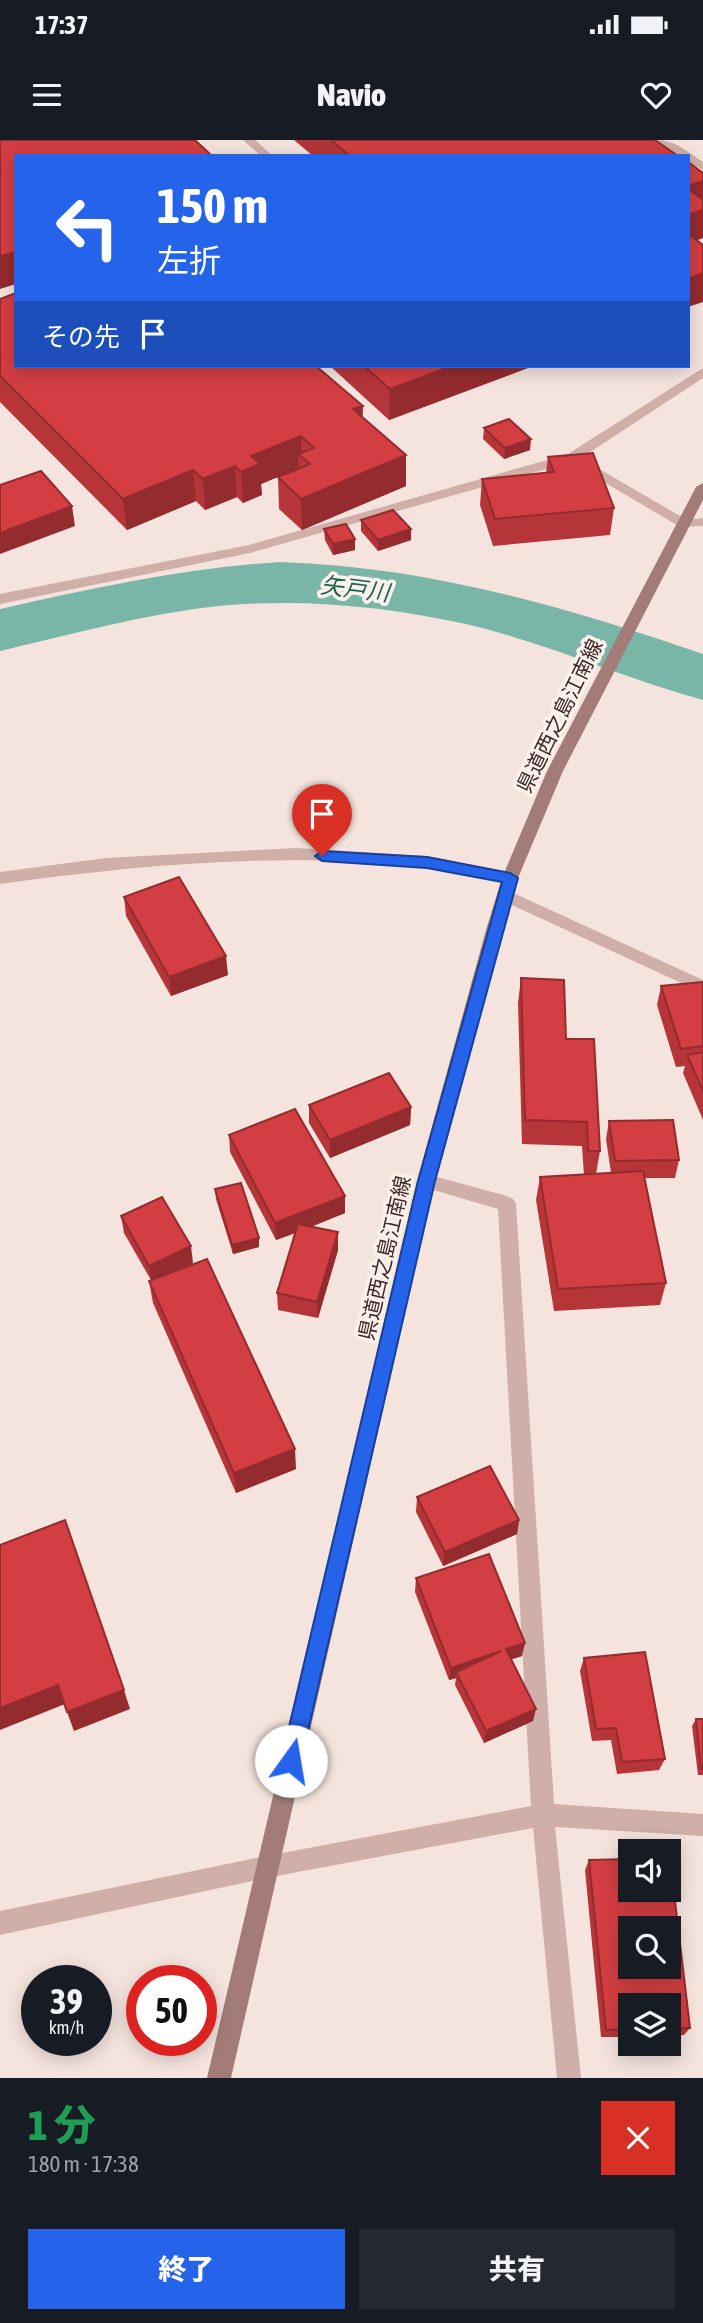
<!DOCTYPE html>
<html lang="ja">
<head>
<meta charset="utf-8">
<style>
  body { margin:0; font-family:"Asap Condensed","Noto Sans JP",sans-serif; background:#242831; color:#f1f3f6; height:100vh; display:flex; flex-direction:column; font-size:26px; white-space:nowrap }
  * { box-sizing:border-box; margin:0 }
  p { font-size:23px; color:#9ea1a6 }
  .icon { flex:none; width:38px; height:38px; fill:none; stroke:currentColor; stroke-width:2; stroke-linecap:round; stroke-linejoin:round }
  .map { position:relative; height:1938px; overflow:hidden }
  .details { display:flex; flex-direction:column; background:#171b24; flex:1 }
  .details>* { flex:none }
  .hud { position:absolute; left:14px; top:14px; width:676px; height:214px; border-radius:0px; box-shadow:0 4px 18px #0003; background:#2563eb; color:#fff; overflow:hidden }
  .fabs { position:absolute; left:618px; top:1699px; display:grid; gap:14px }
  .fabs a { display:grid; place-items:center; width:63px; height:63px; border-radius:0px; background:#171b24; box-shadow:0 4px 18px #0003; font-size:35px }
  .speed { position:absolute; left:21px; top:1825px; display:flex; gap:14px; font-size:35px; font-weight:700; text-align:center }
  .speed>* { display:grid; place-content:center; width:91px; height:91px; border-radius:50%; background:#171b24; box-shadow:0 4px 18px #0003; line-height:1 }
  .speed small { font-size:18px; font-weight:400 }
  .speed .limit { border:10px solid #d22; background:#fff; color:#111 }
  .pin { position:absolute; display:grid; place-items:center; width:60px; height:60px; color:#fff; margin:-72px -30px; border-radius:50% 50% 50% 0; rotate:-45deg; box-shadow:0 0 7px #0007 }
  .pin .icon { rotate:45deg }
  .me { position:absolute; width:77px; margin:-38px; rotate:13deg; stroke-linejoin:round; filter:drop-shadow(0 0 5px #0008) }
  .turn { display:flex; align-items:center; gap:24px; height:147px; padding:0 28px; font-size:32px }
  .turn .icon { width:91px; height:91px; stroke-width:2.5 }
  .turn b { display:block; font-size:49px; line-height:60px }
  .then { display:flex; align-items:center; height:66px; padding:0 28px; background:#0003; gap:14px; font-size:26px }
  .round { display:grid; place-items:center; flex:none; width:74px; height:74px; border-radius:0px; background:#242831 }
  .summary { display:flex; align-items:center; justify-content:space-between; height:119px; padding:0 28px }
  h1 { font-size:42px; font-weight:800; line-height:52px; color:#1e9e55 }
  .button { display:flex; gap:14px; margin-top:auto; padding:14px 28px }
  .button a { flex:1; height:80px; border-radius:0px; background:#2563eb; color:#fff; font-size:28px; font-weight:800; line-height:80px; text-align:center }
  .button a+a { background:#242831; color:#f1f3f6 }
  .status { display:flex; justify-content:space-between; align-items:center; height:49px; padding:0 35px; background:#171b24; direction:ltr }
  .status svg { height:19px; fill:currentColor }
  header { display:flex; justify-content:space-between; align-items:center; height:91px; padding:0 28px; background:#171b24; font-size:32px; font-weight:800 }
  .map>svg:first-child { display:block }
</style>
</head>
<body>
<div class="status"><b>17:37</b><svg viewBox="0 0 49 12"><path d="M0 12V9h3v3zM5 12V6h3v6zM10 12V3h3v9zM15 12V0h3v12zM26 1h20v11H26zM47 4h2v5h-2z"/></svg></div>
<header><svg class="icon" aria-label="menu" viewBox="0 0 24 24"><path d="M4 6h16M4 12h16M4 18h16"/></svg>Navio<svg class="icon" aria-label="heart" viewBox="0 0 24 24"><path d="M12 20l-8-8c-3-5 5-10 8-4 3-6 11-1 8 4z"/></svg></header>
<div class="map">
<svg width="703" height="1938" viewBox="0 0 703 1938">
  <rect width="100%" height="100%" fill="#f5e4de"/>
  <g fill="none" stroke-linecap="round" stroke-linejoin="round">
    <path fill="#79b6a8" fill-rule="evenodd" d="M280 422C429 427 563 466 703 514V560C623 538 547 503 466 484 384 466 301 458 218 466 145 474 72 494 0 511V469C93 448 185 428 280 422Z"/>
    <polygon fill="#cfafa8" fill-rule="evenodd" points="243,0 255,0 273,16 261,16"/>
    <g fill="#cfafa8" fill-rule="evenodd">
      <path d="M657 0C675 0 688 12 703 22V30L688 22V16H678Z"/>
      <polygon points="703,228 703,238 578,320 250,413 0,464 0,454 249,405 568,314"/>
      <polygon points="582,319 687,380 703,378 703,386 680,387 577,326 575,323"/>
      <path d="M296 708 427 716 510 732 518 738 510 744C482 738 454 731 426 728 285 711 140 725 0 744V732L106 718Z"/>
      <polygon points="505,749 703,840 703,853 499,759 497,755"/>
      <polygon points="426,1034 507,1056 513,1059 516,1064 554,1664 703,1674 703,1696 555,1687 581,1938 557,1938 533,1688 266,1738 0,1795 0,1771 266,1716 531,1666 498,1069 420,1046 417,1041 420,1036"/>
    </g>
    <polygon fill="#a37c78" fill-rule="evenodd" points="703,343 703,360 563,631 518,738 502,790 435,1041 231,1938 207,1938 417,1041 486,790 502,738 547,631 696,347"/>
  </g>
  <g fill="#b53539">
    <polygon points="294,0 655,0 678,16 313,16"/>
    <polygon points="0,159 363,278 406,346 302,390 279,369 278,337 299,328 261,344 262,355 243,363 237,357 205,370 196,361 127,390 0,262"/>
    <polygon points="330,226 533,226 389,280"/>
    <polygon points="484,288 530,310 504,319 483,299"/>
    <polygon points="548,317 614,368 610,395 493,406 480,365 482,339 546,333"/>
    <polygon points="361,380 411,400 378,411 361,391"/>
    <polygon points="324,389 355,410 333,415 325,400"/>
    <polygon points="124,757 228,835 171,856 126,776"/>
    <polygon points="521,838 566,899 600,1011 596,1034 611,1033 606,999 609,981 679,1020 675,1038 645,1038 666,1143 660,1165 554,1171 536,1060 540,1037 584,1035 582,1006 522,1004 518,863"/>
    <polygon points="703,842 703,980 683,933 685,926 676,927 657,865 661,846"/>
    <polygon points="309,965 411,967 410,985 330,1018 309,983"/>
    <polygon points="229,995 345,1073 311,1087 338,1092 338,1110 318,1178 278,1170 277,1153 296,1093 276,1100 230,1012"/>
    <polygon points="215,1049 259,1107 233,1114 216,1059"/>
    <polygon points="121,1076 193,1123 180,1129 296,1329 236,1353 153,1163 149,1141 151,1140 124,1093"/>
    <polygon points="417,1357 519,1380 517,1394 443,1426 416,1372"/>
    <polygon points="416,1438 522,1516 511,1519 533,1581 484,1603 455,1545 456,1538 449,1540 415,1452"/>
    <polygon points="584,1518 665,1619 659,1630 617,1634 611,1600 592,1601 580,1531"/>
    <polygon points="696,1579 703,1579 703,1635 698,1635 692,1586"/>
    <polygon points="589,1720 690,1888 684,1895 668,1896 668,1866 630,1866 630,1897 601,1897 585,1730"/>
  </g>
  <g fill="#942b2e">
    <polygon points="703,41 703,98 688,104 688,46"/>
    <polygon points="16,112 16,144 0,149 0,116"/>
    <polygon points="703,133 703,162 688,167 688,139"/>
    <polygon points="452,226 533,226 389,280 390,249"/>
    <polygon points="363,266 362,297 353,269"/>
    <polygon points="301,296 301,316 298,314 299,328 261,344 262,355 243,363 241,332 251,316"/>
    <polygon points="531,299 530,310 504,319 505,308"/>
    <polygon points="406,315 406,346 302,390 301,359"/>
    <polygon points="235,326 237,357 205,370 203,339"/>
    <polygon points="193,330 196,361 127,390 123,359"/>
    <polygon points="72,366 75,386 0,414 0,393"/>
    <polygon points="411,389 411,400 378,411 378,400"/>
    <polygon points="355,399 355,410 333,415 333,404"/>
    <polygon points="226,816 228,835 171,856 169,837"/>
    <polygon points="411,967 410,985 330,1018 330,1000"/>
    <polygon points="345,1056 345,1073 276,1100 275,1083"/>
    <polygon points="338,1092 338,1110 318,1178 317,1162"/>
    <polygon points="259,1098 259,1107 233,1114 232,1105"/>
    <polygon points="191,1106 193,1123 152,1143 149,1126"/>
    <polygon points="295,1309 296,1329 236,1353 234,1333"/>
    <polygon points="519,1380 517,1394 443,1426 445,1412"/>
    <polygon points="525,1503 522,1516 503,1522 506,1509"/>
    <polygon points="501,1511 456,1532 456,1538 449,1540 451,1528"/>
    <polygon points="58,1545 65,1564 0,1590 0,1568"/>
    <polygon points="124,1550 130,1569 74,1591 67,1572"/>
    <polygon points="536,1569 533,1581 484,1603 486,1591"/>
  </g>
  <g fill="#d33e42" stroke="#942b2e" stroke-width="2" fill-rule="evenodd">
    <polygon points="0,0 195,0 212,16 16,16 16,112 0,116"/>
    <polygon points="331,0 655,0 678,16 350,16"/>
    <polygon points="688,22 703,33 703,41 688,46"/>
    <polygon points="688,49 703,60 703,70 688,75"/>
    <polygon points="688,94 703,105 703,133 688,139"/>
    <polygon points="16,153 16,226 316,226 363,266 353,269 406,315 301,359 278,337 310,324 298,314 314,308 301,296 251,316 260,324 241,332 235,326 203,339 193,330 123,359 0,236 0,159"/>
    <polygon points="364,226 452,226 390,249"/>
    <polygon points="509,279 531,299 505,308 484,288"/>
    <polygon points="593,313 614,368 495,379 482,339 554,332 548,317"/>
    <polygon points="41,331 72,366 0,393 0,345"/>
    <polygon points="393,370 411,389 378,400 361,380"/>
    <polygon points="346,384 355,399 333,404 324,389"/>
    <polygon points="179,737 226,816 169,837 124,757"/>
    <polygon points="521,838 564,840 566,899 594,899 600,1011 588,1011 587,982 525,980"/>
    <polygon points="703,842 703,906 681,909 661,846"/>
    <polygon points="703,912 703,951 687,915"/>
    <polygon points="389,933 411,967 330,1000 309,965"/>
    <polygon points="295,969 345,1056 275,1083 229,995"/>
    <polygon points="673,980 679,1020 615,1021 609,981"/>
    <polygon points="643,1031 666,1143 558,1149 540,1037"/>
    <polygon points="241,1043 259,1098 232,1105 215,1049"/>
    <polygon points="162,1057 191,1106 149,1126 121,1076"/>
    <polygon points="298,1084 338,1092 317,1162 277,1153"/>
    <polygon points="207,1119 295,1309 234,1333 149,1141"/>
    <polygon points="490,1326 519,1380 445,1412 417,1357"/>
    <polygon points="65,1380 124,1550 67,1572 58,1545 0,1568 0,1405"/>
    <polygon points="489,1414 525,1503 506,1509 536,1569 486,1591 456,1532 501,1511 451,1528 416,1438"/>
    <polygon points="645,1512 665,1619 622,1622 616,1588 596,1589 584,1518"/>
    <polygon points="696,1579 703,1579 703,1629 701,1629"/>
    <path d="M630 1719V1750H668V1719H670L690 1888H668V1866H630V1889L606 1890 589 1720ZM630 1788H668V1827H630Z"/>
  </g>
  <polygon fill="#2563eb" stroke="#184099" stroke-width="2" points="322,711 427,717 510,733 518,738 435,1041 301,1621 298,1628 291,1631 284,1628 281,1621 418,1041 502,742 427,728 322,721 315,716"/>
  <g text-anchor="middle" stroke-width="7" stroke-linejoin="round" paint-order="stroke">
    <g font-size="21" fill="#3b2929" stroke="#fcf0eb">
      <text transform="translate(560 576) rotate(-64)" y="7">県道西之島江南線</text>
      <text transform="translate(385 1118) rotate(-77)" y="7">県道西之島江南線</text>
    </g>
    <g font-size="23" font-style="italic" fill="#196253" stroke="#fcf0eb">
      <text transform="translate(355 449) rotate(7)" y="8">矢戸川</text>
    </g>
  </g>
</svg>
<div class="fabs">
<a><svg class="icon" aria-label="sound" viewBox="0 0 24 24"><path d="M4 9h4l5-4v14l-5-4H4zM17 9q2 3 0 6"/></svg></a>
<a><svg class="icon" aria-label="search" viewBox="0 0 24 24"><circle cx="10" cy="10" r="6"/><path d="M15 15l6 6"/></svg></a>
<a><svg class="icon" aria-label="layers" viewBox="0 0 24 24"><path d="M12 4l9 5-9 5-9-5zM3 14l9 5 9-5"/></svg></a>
</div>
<div class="speed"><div>39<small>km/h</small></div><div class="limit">50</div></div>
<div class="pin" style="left:322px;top:716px;background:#d93025"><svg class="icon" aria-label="arrive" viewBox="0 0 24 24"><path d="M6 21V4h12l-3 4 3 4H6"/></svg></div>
<svg class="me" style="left:291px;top:1621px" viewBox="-20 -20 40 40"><circle r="19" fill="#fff"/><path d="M0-13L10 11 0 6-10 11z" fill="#2563eb"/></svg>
<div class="hud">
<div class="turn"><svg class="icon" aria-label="left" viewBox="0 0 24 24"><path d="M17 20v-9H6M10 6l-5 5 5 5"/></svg><div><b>150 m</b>左折</div></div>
<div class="then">その先<svg class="icon" aria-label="arrive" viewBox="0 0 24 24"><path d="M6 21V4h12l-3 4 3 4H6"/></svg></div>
</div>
</div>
<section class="details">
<div class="summary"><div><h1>1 分</h1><p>180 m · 17:38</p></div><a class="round" style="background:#d93025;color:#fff"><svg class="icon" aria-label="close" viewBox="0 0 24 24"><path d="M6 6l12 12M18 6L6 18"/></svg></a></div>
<div class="button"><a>終了</a><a>共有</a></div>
</section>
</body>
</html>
